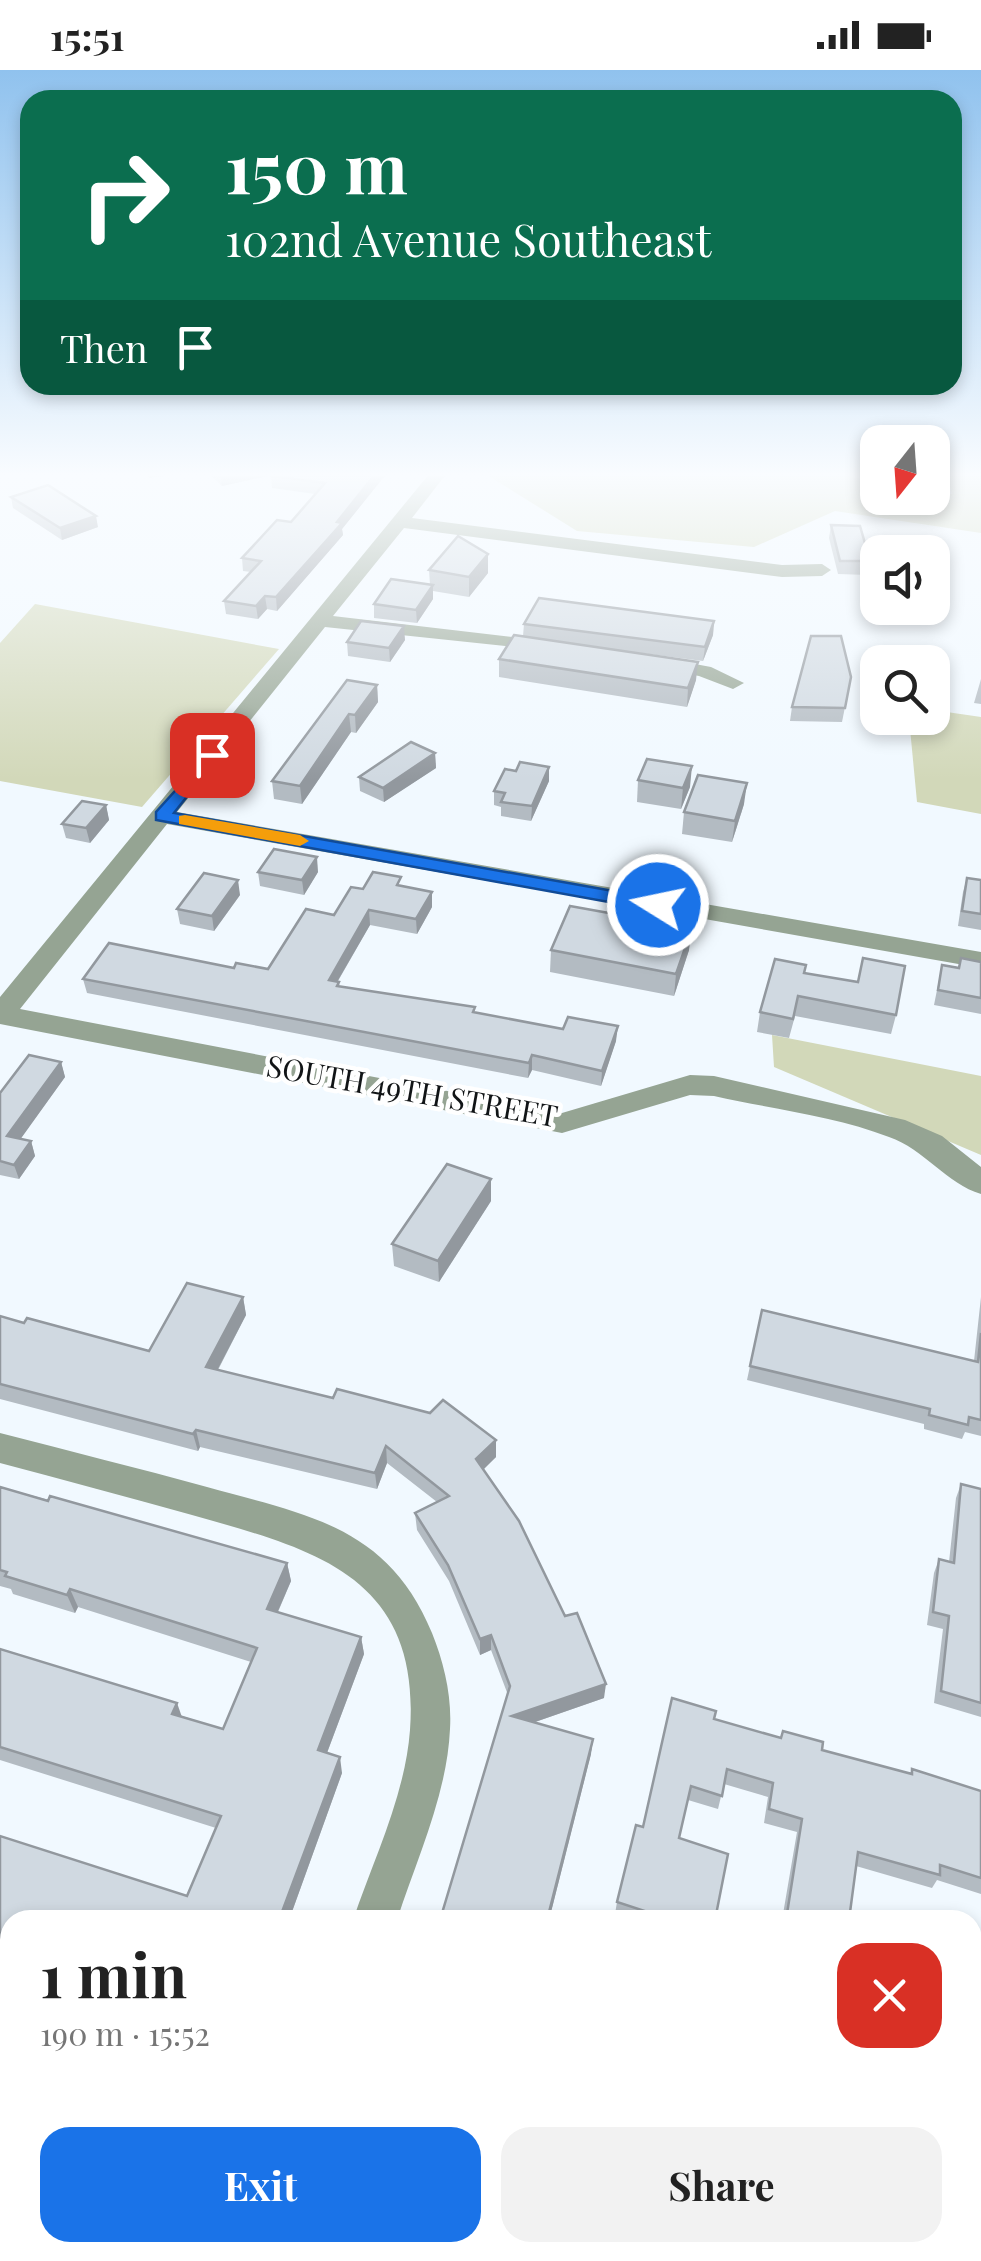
<!DOCTYPE html>
<html lang="en">
<head>
<meta charset="utf-8">
<style>
  body { margin:0; font-family:"Playfair Display",serif; background:#f2f2f2; color:#222; height:100vh; display:flex; flex-direction:column; font-size:38px; white-space:nowrap }
  * { box-sizing:border-box; margin:0 }
  p { font-size:32px; color:#767676 }
  .icon { flex:none; width:55px; height:55px; fill:none; stroke:currentColor; stroke-width:2; stroke-linecap:round; stroke-linejoin:round }
  .map { position:relative; flex:1; overflow:hidden }
  .side { position:absolute; left:0px; top:1840px; width:982px; height:352px; display:flex; flex-direction:column; background:#fff; border-radius:30px 30px 0 0; box-shadow:0 5px 15px #0003 }
  .side>* { flex:none }
  .hud { position:absolute; left:20px; top:20px; width:942px; height:305px; border-radius:30px; box-shadow:0 5px 15px #0003; background:#0b6e4f; color:#fff; overflow:hidden }
  .needle { width:65px; rotate:197deg }
  .buttons { position:absolute; left:860px; top:355px; display:grid; gap:20px }
  .buttons a { display:grid; place-items:center; width:90px; height:90px; border-radius:20px; background:#fff; box-shadow:0 5px 15px #0003; font-size:50px }
  .pin { position:absolute; display:grid; place-items:center; width:85px; height:85px; color:#fff; margin:-42px; border-radius:20px; box-shadow:0 5px 15px #0006 }
  .me { position:absolute; width:110px; margin:-55px; rotate:280deg; stroke-linejoin:round; filter:drop-shadow(0 0 8px #0008) }
  .turn { display:flex; align-items:center; gap:35px; height:210px; padding:0 40px; font-size:45px }
  .turn .icon { width:130px; height:130px; stroke-width:2.5 }
  .turn b { display:block; font-size:70px; line-height:85px }
  .then { display:flex; align-items:center; height:95px; padding:0 40px; background:#0003; gap:20px; font-size:38px }
  .round { display:grid; place-items:center; flex:none; width:105px; height:105px; border-radius:30px; background:#f2f2f2 }
  .summary { display:flex; align-items:center; justify-content:space-between; height:170px; padding:0 40px }
  h1 { font-size:60px; font-weight:700; line-height:75px }
  .cta { display:flex; gap:20px; margin-top:auto; padding:20px 40px }
  .cta a { flex:1; height:115px; border-radius:30px; background:#1a73e8; color:#fff; font-size:40px; font-weight:700; line-height:115px; text-align:center }
  .cta a+a { background:#f2f2f2; color:#222 }
  .status { display:flex; justify-content:space-between; align-items:center; height:70px; padding:0 50px; background:#fff; direction:ltr }
  .status svg { height:28px; fill:currentColor }
  .map>svg:first-child { display:block }
</style>
</head>
<body>
<div class="status"><b>15:51</b><svg viewBox="0 0 49 12"><path d="M0 12V9h3v3zM5 12V6h3v6zM10 12V3h3v9zM15 12V0h3v12zM26 1h20v11H26zM47 4h2v5h-2z"/></svg></div>
<div class="map">
<svg width="981" height="2191" viewBox="0 0 981 2191">
  <rect width="100%" height="100%" fill="#f1f9ff"/>
  <g fill="#d2d8b9">
    <polygon points="484,403 829,403 877,411 878,428 932,428 933,421 952,424 946,403 981,403 981,463 835,441 754,477 577,461"/>
    <polygon points="35,534 279,579 142,737 0,711 0,573"/>
    <polygon points="933,640 981,647 981,744 917,732 909,648 932,648"/>
    <polygon points="772,965 981,1006 981,1085 774,997"/>
    <polygon points="0,2152 10,2157 10,2182 72,2183 92,2191 0,2191"/>
  </g>
  <g fill="none" stroke-linecap="round" stroke-linejoin="round">
    <g fill="#95a493" fill-rule="evenodd">
      <path d="M430 403H447L412 448 782 495 822 494 831 500 822 506 782 507 404 458 333 546 547 571 554 573V581L325 557 177 742 981 882V898L167 754 20 939 562 1043 690 1005 714 1006 905 1050 942 1066 981 1097V1124C947 1114 924 1079 889 1067 835 1046 771 1039 714 1026L690 1025 562 1063 0 954V927Z"/>
      <polygon points="657,587 711,597 744,613 733,619 699,606 650,597 647,593"/>
      <path d="M0 1363C69 1381 138 1398 207 1417 307 1445 388 1456 432 1563 444 1593 452 1626 450 1659 447 1725 417 1788 397 1850H353C374 1788 405 1726 410 1660 421 1505 312 1479 192 1445 128 1427 64 1410 0 1393Z"/>
      <polygon points="0,1963 10,1966 10,2012 0,2009"/>
      <polygon points="546,2182 617,2182 620,2191 550,2191"/>
    </g>
  </g>
  <g fill="#b3bbc2">
    <polygon points="208,403 387,403 342,459 343,465 277,541 267,539 258,549 226,544 224,531 251,502 243,501 242,488 291,452 315,424 272,418 271,405 222,416"/>
    <polygon points="11,427 98,457 62,470 13,438"/>
    <polygon points="831,455 870,491 868,505 838,504 829,468"/>
    <polygon points="429,500 488,503 469,527 433,521 433,529 417,553 374,548 374,534 430,515"/>
    <polygon points="714,551 713,565 703,591 602,578 696,610 687,637 499,607 499,589 523,566 524,554"/>
    <polygon points="405,570 390,592 348,586 347,572"/>
    <polygon points="851,607 842,652 790,651 792,637"/>
    <polygon points="981,609 981,634 974,633"/>
    <polygon points="377,615 378,632 356,663 351,662 302,734 274,729 272,711"/>
    <polygon points="435,683 436,698 384,732 360,721 359,707"/>
    <polygon points="549,697 549,711 531,751 501,746 501,737 494,735 494,721"/>
    <polygon points="638,710 690,717 681,739 637,732"/>
    <polygon points="744,734 732,772 682,764 684,742"/>
    <polygon points="106,735 109,750 90,773 66,768 62,754"/>
    <polygon points="258,802 318,802 304,825 260,816"/>
    <polygon points="967,808 981,810 981,860 958,856 963,822"/>
    <polygon points="402,816 432,837 417,864 370,855 338,911 339,912 340,917 616,971 601,1016 532,1000 528,1008 87,923 83,909 234,898 268,899 363,819"/>
    <polygon points="240,825 214,861 180,854 177,839"/>
    <polygon points="551,880 689,880 674,926 550,902"/>
    <polygon points="961,888 981,892 981,944 934,935 942,895 958,898"/>
    <polygon points="805,903 896,945 891,964 795,946 789,968 757,962 760,942"/>
    <polygon points="61,992 65,1007 20,1069 31,1071 35,1086 19,1109 0,1105 0,1023"/>
    <polygon points="491,1131 439,1212 394,1196 392,1174"/>
    <polygon points="243,1227 246,1245 218,1300 496,1370 496,1387 483,1399 604,1628 535,1652 591,1684 549,1850 508,1625 491,1580 480,1585 449,1511 417,1460 415,1443 437,1432 387,1393 377,1419 200,1377 198,1381 0,1329 0,1246 24,1253 149,1281"/>
    <polygon points="981,1227 981,1366 965,1362 962,1369 924,1359 924,1354 747,1310 762,1240 974,1291"/>
    <polygon points="961,1414 981,1419 981,1647 934,1633 943,1559 927,1555 934,1503 939,1489 949,1492 956,1428"/>
    <polygon points="0,1417 287,1493 291,1511 278,1542 361,1567 364,1584 327,1683 342,1703 289,1850 10,1850 10,1892 0,1888 0,1766 187,1826 216,1758 0,1690 0,1579 182,1646 223,1659 251,1592 78,1537 75,1543 13,1524 11,1519 0,1516"/>
    <polygon points="714,1649 780,1668 783,1661 822,1680 910,1704 912,1699 981,1721 981,1824 937,1810 932,1818 856,1796 849,1850 782,1850 797,1762 764,1753 768,1727 724,1714 718,1739 688,1730 679,1768 715,1850 632,1850 615,1844 617,1832 643,1757"/>
    <polygon points="972,1895 981,1898 981,2157 972,2154"/>
  </g>
  <g fill="#92989e">
    <polygon points="148,403 186,403 149,408"/>
    <polygon points="222,403 281,403 222,416 220,404"/>
    <polygon points="376,403 387,403 342,459 343,465 277,541 276,527"/>
    <polygon points="96,446 98,457 62,470 60,458"/>
    <polygon points="488,484 488,503 469,527 469,507"/>
    <polygon points="433,515 433,529 417,553 416,540"/>
    <polygon points="265,526 267,539 258,549 256,536"/>
    <polygon points="714,551 713,565 703,591 705,577"/>
    <polygon points="404,556 405,570 390,592 389,578"/>
    <polygon points="698,592 696,610 687,637 688,618"/>
    <polygon points="377,615 378,632 356,663 355,645"/>
    <polygon points="349,644 351,662 302,734 300,716"/>
    <polygon points="435,683 436,698 384,732 383,718"/>
    <polygon points="692,696 690,717 681,739 683,718"/>
    <polygon points="549,697 549,711 531,751 532,736"/>
    <polygon points="747,713 744,734 732,772 735,751"/>
    <polygon points="106,735 109,750 90,773 86,758"/>
    <polygon points="317,787 318,802 304,825 302,810"/>
    <polygon points="238,810 240,825 214,861 212,846"/>
    <polygon points="432,822 432,837 417,864 416,849"/>
    <polygon points="369,840 370,855 330,924 329,910"/>
    <polygon points="692,858 689,880 674,926 676,904"/>
    <polygon points="618,956 616,971 601,1016 602,1001"/>
    <polygon points="532,985 532,1000 528,1008 529,993"/>
    <polygon points="61,992 65,1007 12,1081 7,1066"/>
    <polygon points="31,1071 35,1086 19,1109 14,1095"/>
    <polygon points="491,1109 491,1131 439,1212 438,1191"/>
    <polygon points="243,1227 246,1245 210,1314 206,1297"/>
    <polygon points="196,1360 200,1377 198,1381 193,1364"/>
    <polygon points="496,1370 496,1387 477,1406 476,1389"/>
    <polygon points="386,1376 387,1393 377,1419 375,1403"/>
    <polygon points="287,1493 291,1511 271,1557 267,1539"/>
    <polygon points="70,1519 78,1537 75,1543 67,1525"/>
    <polygon points="491,1565 491,1580 480,1585 480,1569"/>
    <polygon points="361,1567 364,1584 322,1696 318,1680"/>
    <polygon points="606,1614 604,1628 512,1660 512,1646"/>
    <polygon points="177,1633 183,1650 172,1644"/>
    <polygon points="593,1669 591,1684 549,1850 547,1850"/>
    <polygon points="340,1687 342,1703 289,1850 279,1850"/>
  </g>
  <g fill="#d0d9e1" stroke="#92989e" stroke-width="2.5">
    <polygon points="273,403 376,403 337,452 342,453 276,527 265,526 256,536 224,531 261,491 242,488 277,450 291,452 325,413 271,406"/>
    <polygon points="48,415 96,446 60,458 11,427"/>
    <polygon points="831,455 860,456 870,491 840,491"/>
    <polygon points="458,466 488,484 469,507 429,500"/>
    <polygon points="391,509 433,515 416,540 374,534"/>
    <polygon points="539,528 714,551 705,577 524,554"/>
    <polygon points="361,551 404,556 389,578 347,572"/>
    <polygon points="514,565 698,592 688,618 499,589"/>
    <polygon points="811,566 841,566 851,607 845,638 792,637"/>
    <polygon points="347,610 377,615 355,645 349,644 300,716 272,711"/>
    <polygon points="411,672 435,683 383,718 359,707"/>
    <polygon points="647,689 692,696 683,718 638,710"/>
    <polygon points="520,692 549,697 532,736 501,732 505,723 494,721 505,699 516,701"/>
    <polygon points="698,705 747,713 735,751 684,742"/>
    <polygon points="82,731 106,735 86,758 62,754"/>
    <polygon points="274,779 317,787 302,810 258,802"/>
    <polygon points="373,802 401,807 397,815 432,822 416,849 369,840 329,910 339,912 337,916 475,937 473,942 563,959 568,947 618,956 602,1001 532,985 529,993 83,909 109,873 234,898 236,893 268,899 306,839 334,845 351,817 363,819"/>
    <polygon points="204,803 238,810 212,846 177,839"/>
    <polygon points="967,808 981,810 981,844 962,841"/>
    <polygon points="570,836 692,858 676,904 551,880"/>
    <polygon points="863,888 905,896 896,945 798,926 793,949 760,942 775,889 806,895 804,903 858,912"/>
    <polygon points="961,888 981,892 981,928 938,920 942,895 959,898"/>
    <polygon points="29,985 61,992 7,1066 31,1071 14,1095 0,1091 0,1023"/>
    <polygon points="447,1094 491,1109 438,1191 392,1174"/>
    <polygon points="187,1213 243,1227 206,1297 333,1328 337,1319 430,1343 443,1330 496,1370 476,1389 519,1451 565,1546 577,1543 606,1614 512,1646 593,1669 547,1850 440,1850 510,1616 491,1565 480,1569 448,1495 415,1443 449,1426 386,1376 375,1403 196,1360 193,1364 0,1314 0,1246 24,1253 27,1248 149,1281"/>
    <polygon points="762,1240 978,1292 981,1263 981,1350 969,1347 968,1355 929,1345 930,1339 750,1296"/>
    <polygon points="961,1414 981,1419 981,1633 941,1621 949,1546 933,1542 939,1489 954,1493"/>
    <polygon points="0,1417 48,1431 50,1426 287,1493 267,1539 361,1567 318,1680 340,1687 279,1850 10,1850 10,1882 0,1878 0,1766 187,1826 221,1746 0,1677 0,1579 177,1633 172,1644 223,1659 257,1578 70,1519 67,1525 5,1506 7,1502 0,1500"/>
    <polygon points="672,1628 716,1641 714,1649 781,1668 783,1661 823,1672 822,1680 912,1704 912,1699 981,1721 981,1808 940,1795 940,1805 858,1782 849,1850 786,1850 802,1749 769,1739 773,1713 727,1699 722,1726 691,1716 679,1768 728,1784 715,1850 656,1850 657,1845 617,1832 636,1755 643,1757"/>
    <polygon points="972,1895 981,1898 981,2143 972,2140"/>
  </g>
  <linearGradient id="sky" x2="0" y2="1"><stop stop-color="#90c2ee"/><stop offset="0.57" stop-color="#f9fcff"/><stop offset="1" stop-color="#f9fcff" stop-opacity="0"/></linearGradient>
  <rect width="981" height="710" fill="url(#sky)"/>
  <polygon fill="#1a73e8" stroke="#114b97" stroke-width="2.5" points="212,680 220,685 174,743 658,829 668,835 658,841 156,750 156,742"/>
  <polygon fill="#f59e0b" points="185,745 300,765 309,771 300,776 179,754 179,746"/>
  <g text-anchor="middle" stroke-width="9" stroke-linejoin="round" paint-order="stroke">
    <g font-size="30" fill="#111416" stroke="#fff">
      <text transform="translate(412 1022) rotate(10)" y="10">SOUTH 49TH STREET</text>
    </g>
  </g>
</svg>
<div class="buttons">
<a><svg class="needle" viewBox="-14 -14 28 28"><path d="M0-13l5 13h-10z" fill="#e53935"/><path d="M0 13l5-13h-10z" fill="#767676"/></svg></a>
<a><svg class="icon" aria-label="sound" viewBox="0 0 24 24"><path d="M4 9h4l5-4v14l-5-4H4zM17 9q2 3 0 6"/></svg></a>
<a><svg class="icon" aria-label="search" viewBox="0 0 24 24"><circle cx="10" cy="10" r="6"/><path d="M15 15l6 6"/></svg></a>
</div>
<div class="pin" style="left:212px;top:685px;background:#d93025"><svg class="icon" aria-label="arrive" viewBox="0 0 24 24"><path d="M6 21V4h12l-3 4 3 4H6"/></svg></div>
<svg class="me" style="left:658px;top:835px" viewBox="-20 -20 40 40"><circle r="17" fill="#1a73e8" stroke="#fff" stroke-width="3"/><path d="M0-11L8 9 0 5-8 9z" fill="#fff"/></svg>
<div class="hud">
<div class="turn"><svg class="icon" aria-label="right" viewBox="0 0 24 24"><path d="M7 20v-9h11M14 6l5 5-5 5"/></svg><div><b>150 m</b>102nd Avenue Southeast</div></div>
<div class="then">Then<svg class="icon" aria-label="arrive" viewBox="0 0 24 24"><path d="M6 21V4h12l-3 4 3 4H6"/></svg></div>
</div>
<section class="side">
<div class="summary"><div><h1>1 min</h1><p>190 m · 15:52</p></div><a class="round" style="background:#d93025;color:#fff"><svg class="icon" aria-label="close" viewBox="0 0 24 24"><path d="M6 6l12 12M18 6L6 18"/></svg></a></div>
<div class="cta"><a>Exit</a><a>Share</a></div>
</section>
</div>
</body>
</html>
